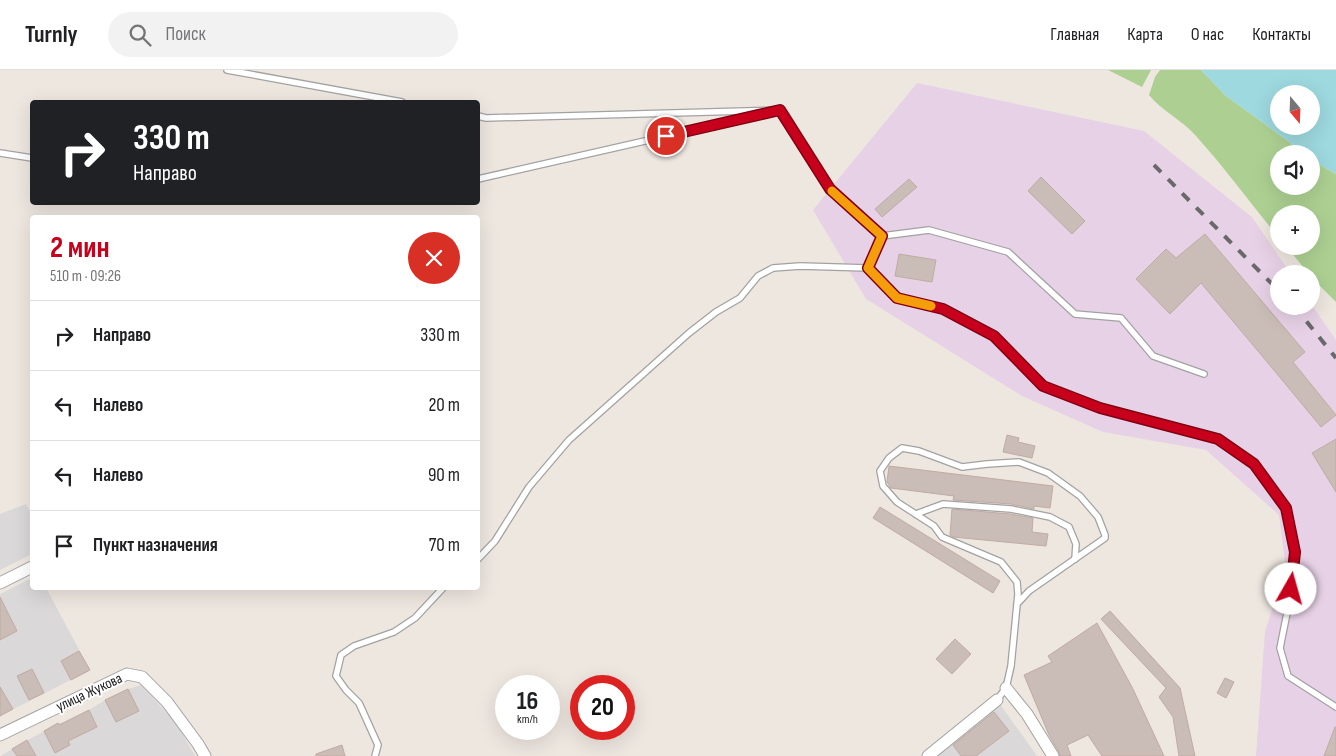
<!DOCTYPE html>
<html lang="ru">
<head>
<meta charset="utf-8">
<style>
  body { margin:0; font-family:"Sofia Sans Condensed",sans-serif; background:#f2f2f2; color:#202124; height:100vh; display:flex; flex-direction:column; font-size:19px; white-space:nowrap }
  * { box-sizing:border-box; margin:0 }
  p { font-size:16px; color:#757577 }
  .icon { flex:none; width:28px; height:28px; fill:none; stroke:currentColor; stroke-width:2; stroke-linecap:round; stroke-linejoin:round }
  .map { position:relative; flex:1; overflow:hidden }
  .drawer { position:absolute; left:30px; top:145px; width:450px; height:375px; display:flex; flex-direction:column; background:#fff; border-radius:5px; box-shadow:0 5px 20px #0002 }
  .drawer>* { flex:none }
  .top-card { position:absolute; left:30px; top:30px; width:450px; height:105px; border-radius:5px; box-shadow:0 5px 20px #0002; background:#202124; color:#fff; overflow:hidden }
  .needle { width:32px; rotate:161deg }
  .tools { position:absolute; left:1270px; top:15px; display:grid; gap:10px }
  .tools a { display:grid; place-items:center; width:50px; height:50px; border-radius:50%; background:#fff; box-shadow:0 5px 20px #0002; font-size:25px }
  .speed { position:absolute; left:495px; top:605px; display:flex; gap:10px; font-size:25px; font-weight:700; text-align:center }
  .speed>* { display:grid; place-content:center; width:65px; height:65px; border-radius:50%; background:#fff; box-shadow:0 5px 20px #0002; line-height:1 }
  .speed small { font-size:12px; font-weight:400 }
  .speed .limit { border:8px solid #d22; background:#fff; color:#111 }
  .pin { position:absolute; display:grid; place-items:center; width:42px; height:42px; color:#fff; margin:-21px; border:2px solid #fff; border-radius:50%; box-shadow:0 1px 5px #0007 }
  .me { position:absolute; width:55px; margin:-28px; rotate:7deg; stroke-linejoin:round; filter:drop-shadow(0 0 4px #0008) }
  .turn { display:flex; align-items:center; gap:18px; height:105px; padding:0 20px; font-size:22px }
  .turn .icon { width:65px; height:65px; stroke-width:2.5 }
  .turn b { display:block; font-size:35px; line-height:42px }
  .round { display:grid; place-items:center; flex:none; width:52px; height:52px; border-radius:26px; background:#f2f2f2 }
  .headline { display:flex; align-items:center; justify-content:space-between; height:85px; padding:0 20px }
  h1 { font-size:30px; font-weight:700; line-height:38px; color:#c7001c }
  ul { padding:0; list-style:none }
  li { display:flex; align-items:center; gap:15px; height:70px; padding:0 20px; border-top:1px solid #e0e0e0 }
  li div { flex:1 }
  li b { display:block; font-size:19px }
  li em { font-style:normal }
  header { display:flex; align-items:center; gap:30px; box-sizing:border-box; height:70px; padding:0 25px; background:#fff; border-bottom:1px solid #e0e0e0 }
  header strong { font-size:24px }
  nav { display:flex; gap:28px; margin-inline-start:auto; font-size:18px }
  .search { width:350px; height:45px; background:#f2f2f2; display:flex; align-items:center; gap:12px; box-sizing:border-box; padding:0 18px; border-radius:28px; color:#757577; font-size:19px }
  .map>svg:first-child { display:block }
</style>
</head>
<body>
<header>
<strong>Turnly</strong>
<div class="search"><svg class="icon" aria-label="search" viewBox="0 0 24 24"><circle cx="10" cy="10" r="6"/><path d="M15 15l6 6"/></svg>Поиск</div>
<nav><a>Главная</a><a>Карта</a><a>О нас</a><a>Контакты</a></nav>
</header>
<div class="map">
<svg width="1336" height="686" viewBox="0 0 1336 686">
  <rect width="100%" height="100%" fill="#eee7e0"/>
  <g fill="#dad8d8">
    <polygon points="26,434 32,446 32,484 0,500 0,444"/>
    <polygon points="32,508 32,518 46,518 90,600 0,646 0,524"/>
    <polygon points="141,615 176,653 195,686 0,686 58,653 64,653 89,640 105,630 128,619"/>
    <polygon points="997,630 1037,686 928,686"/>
  </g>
  <polygon fill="#e7d1e6" points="917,13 1144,61 1252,147 1291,204 1279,204 1279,236 1311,236 1311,234 1336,270 1336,686 1256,686 1265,561 1286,499 1279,445 1206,380 1103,362 1022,326 866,229 813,140"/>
  <g fill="#add092">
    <polygon points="1108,0 1151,0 1142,17"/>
    <path d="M1160 0H1201L1226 26 1306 84H1279V116H1311V88L1325 98 1336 104V232L1312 208 1311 204H1309L1286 176H1311V144H1279V168C1251 134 1225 98 1196 66 1182 50 1162 41 1149 25L1155 7Z"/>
  </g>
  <path fill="#9dd9df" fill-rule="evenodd" d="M1201 0H1336V104L1325 98 1311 88V84H1306L1226 26ZM1279 24H1311V56H1279Z"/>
  <g fill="#cabcb6" stroke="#c0aba2">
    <polygon points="1041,107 1085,151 1072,164 1028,121"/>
    <polygon points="909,109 917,117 882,147 875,139"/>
    <polygon points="1205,164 1305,282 1293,292 1336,345 1321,357 1278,305 1201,213 1170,244 1136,209 1166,179 1176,188"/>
    <polygon points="899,184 936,190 932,212 895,206"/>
    <polygon points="1007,365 1019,368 1018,372 1035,376 1032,388 1003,382"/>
    <polygon points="1336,369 1336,422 1312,383"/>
    <polygon points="889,396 1053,416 1050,438 1034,436 1034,439 1011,434 953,430 954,426 891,418 887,412"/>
    <polygon points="880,437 1000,511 993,523 873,448"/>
    <polygon points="952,439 1010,444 1033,448 1032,462 1048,464 1046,476 953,467 950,465"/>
    <polygon points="0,527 17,561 0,570"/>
    <polygon points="1110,541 1180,618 1195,686 1179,686 1173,647 1159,627 1166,618 1101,549"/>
    <polygon points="1097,553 1133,619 1164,686 1102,686 1088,665 1067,675 1071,686 1060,686 1059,682 1049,665 1024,605 1052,592 1048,586"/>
    <polygon points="955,569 971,584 952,604 936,589"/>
    <polygon points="79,581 90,600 71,610 61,591"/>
    <polygon points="32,599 44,623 29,630 17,606"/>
    <polygon points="1225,608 1234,612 1226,628 1217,623"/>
    <polygon points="0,617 13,639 0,646"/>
    <polygon points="128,619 139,641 116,652 105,630"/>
    <polygon points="89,640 97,657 68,671 70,675 55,683 44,661 58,653 59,655"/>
    <polygon points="994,642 1009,661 976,686 961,686 953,675"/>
    <polygon points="1335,657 1336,657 1336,686 1324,686"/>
    <polygon points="27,670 36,686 17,686 12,679"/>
    <polygon points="342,675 345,686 316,686 316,684"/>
  </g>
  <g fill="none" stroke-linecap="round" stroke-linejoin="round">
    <defs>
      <g id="lane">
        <polyline points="227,0 402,32"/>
        <polyline points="478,46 486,48 780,40 830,119 882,166"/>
        <polyline points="0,83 32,88"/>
        <polyline points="478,109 768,43"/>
        <polyline points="1204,304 1153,286 1121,248 1075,244 1008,182 929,160 882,166 868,198 897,228 943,239 994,266 1043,316 1100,338 1218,369 1253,394 1286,438 1295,482 1288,538 1280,578 1288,606 1336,637"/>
        <polyline points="916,444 943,434 1011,439 1050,447 1069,457 1076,474 1075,489"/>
        <polyline points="478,489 495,471 529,417 569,370 689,263 716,242 740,228 758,206 773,198 800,196 868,198"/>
        <polyline points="997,630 1006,618 1011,596 1018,524 1017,512 1001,492 942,467 934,456 897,432 883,416 880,401 889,388 902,378 919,381 962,397 987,394 1019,392 1048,403 1080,426 1098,447 1105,465 1105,468 1029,521 1017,534"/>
        <polyline points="375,686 378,675 359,633 346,620 336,606 341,585 354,576 394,562 415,548 443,518"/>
      </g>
      <g id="street">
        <polyline points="0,513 32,497"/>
        <polyline points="1006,618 1027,644 1053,686"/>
        <polyline points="0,665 127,604 142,607 167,632 198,674 205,686"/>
        <polyline points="928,686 997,630"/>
      </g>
    </defs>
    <use href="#lane" stroke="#a2a2a2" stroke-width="8"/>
    <use href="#street" stroke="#a2a2a2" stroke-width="13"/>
    <use href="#lane" stroke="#fff" stroke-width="5.5"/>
    <use href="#street" stroke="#fff" stroke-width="11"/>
    <g stroke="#696969" stroke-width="4" stroke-dasharray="10 10" stroke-linecap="butt">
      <polyline points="1154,95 1279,221"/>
      <polyline points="1294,236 1336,288"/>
    </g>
  </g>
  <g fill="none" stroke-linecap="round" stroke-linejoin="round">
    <defs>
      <polyline id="route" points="666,66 780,40 830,119 882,166 868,198 897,228 943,239 994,266 1043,316 1100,338 1218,369 1254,394 1286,438 1295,482 1291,519"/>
    </defs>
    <use href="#route" stroke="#810012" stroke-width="12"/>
    <use href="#route" stroke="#c7001c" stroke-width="9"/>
    <polyline stroke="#f59e0b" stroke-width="9" points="832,121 882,166 868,198 897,228 931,236"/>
  </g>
  <g text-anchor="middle" stroke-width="4" stroke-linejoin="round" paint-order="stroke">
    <g font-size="15" fill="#1b1b1b" stroke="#fff">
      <text transform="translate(89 622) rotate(-25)" y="5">улица Жукова</text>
    </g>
  </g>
</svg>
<div class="tools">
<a><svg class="needle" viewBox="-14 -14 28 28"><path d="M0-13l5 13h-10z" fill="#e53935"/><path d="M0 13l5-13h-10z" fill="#757577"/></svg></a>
<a><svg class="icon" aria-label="sound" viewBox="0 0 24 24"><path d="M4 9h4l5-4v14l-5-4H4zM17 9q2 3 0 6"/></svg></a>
<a>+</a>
<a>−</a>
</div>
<div class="speed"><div>16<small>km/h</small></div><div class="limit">20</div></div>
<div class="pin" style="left:666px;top:66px;background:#d93025"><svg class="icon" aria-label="arrive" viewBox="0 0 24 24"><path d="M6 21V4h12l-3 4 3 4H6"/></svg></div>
<svg class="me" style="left:1291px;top:519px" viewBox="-20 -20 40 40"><circle r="19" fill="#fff"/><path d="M0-13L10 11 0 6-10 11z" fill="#c7001c"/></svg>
<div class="top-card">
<div class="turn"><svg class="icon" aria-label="right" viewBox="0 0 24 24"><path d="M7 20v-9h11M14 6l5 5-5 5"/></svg><div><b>330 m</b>Направо</div></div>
</div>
<section class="drawer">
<div class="headline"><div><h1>2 мин</h1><p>510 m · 09:26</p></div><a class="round" style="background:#d93025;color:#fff"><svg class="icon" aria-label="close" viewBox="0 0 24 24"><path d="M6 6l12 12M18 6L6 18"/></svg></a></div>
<ul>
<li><svg class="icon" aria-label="right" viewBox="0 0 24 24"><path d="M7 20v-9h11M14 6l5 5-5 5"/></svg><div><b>Направо</b></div><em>330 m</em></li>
<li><svg class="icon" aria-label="left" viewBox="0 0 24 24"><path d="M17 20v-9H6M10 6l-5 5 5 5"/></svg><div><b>Налево</b></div><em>20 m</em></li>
<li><svg class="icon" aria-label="left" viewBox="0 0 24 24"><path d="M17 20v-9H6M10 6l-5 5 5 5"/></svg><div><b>Налево</b></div><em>90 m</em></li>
<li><svg class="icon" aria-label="arrive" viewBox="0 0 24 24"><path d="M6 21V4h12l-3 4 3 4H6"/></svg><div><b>Пункт назначения</b></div><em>70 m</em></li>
</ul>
</section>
</div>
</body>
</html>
